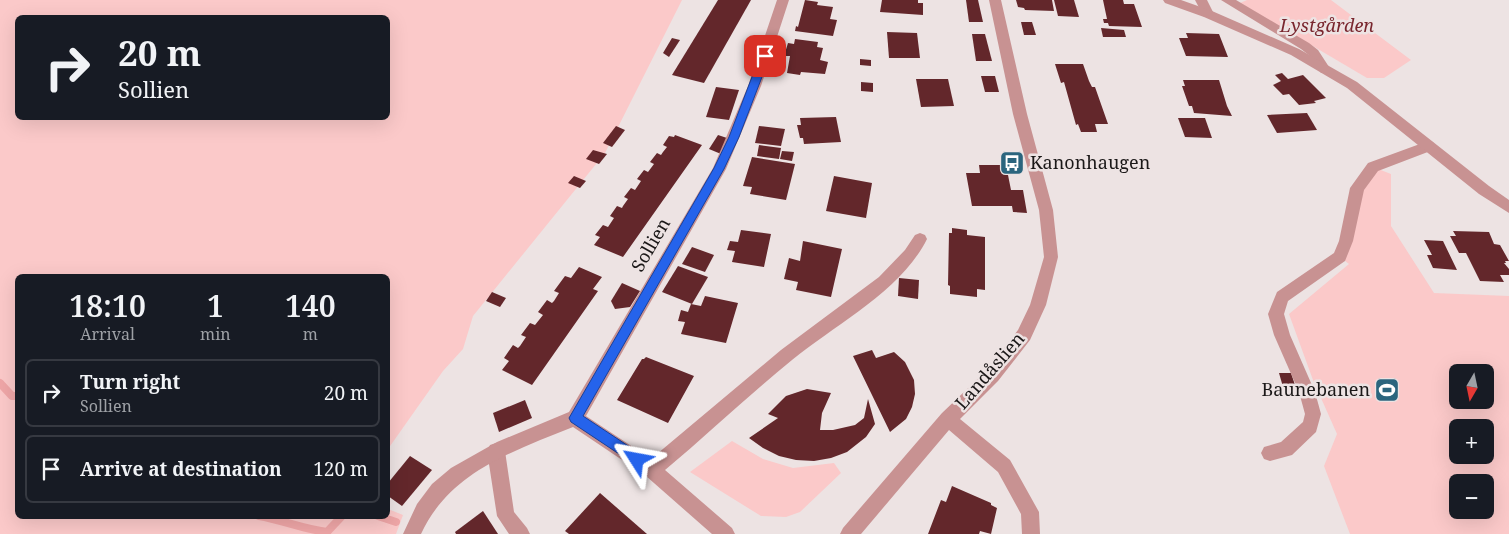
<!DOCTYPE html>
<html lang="en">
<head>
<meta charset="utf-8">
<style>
  body { margin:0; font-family:"Noto Serif",serif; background:#242831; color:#f1f3f6; height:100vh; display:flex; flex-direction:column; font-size:19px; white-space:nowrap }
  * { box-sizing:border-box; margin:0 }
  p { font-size:16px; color:#9ea1a6 }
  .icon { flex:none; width:28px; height:28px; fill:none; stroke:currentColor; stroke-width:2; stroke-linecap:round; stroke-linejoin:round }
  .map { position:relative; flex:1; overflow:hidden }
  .drawer { position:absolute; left:15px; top:274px; width:375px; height:245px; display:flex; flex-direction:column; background:#171b24; border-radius:8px; box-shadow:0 5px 20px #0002 }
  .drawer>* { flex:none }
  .banner { position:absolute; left:15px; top:15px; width:375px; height:105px; border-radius:8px; box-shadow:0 5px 20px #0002; background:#171b24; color:#f1f3f6; overflow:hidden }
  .needle { width:32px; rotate:189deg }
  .controls { position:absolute; left:1449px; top:364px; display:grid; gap:10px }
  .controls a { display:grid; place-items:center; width:45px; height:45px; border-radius:8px; background:#171b24; box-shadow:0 5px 20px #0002; font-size:25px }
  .pin { position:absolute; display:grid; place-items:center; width:42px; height:42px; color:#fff; margin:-21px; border-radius:10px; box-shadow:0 2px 8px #0006 }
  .me { position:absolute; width:55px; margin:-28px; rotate:304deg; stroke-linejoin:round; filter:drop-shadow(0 0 4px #0008) }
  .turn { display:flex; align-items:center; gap:18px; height:105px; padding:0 20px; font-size:22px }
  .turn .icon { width:65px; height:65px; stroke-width:2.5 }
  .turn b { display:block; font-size:35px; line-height:42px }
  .eta { display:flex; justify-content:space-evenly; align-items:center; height:85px; text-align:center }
  .eta b { font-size:30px; font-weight:600; line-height:35px }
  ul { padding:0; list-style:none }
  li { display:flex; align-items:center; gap:15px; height:68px; margin:0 10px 8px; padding:0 10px; border:2px solid #363941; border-radius:8px }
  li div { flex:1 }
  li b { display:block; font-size:19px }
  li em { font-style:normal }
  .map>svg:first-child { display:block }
</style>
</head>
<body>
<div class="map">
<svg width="1509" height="534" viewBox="0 0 1509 534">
  <rect width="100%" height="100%" fill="#ede3e3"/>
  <g fill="#fbc9c9" fill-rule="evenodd">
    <path d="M0 0H682L605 153 473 316 463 349 443 371 388 449V276H18V516H388V509L403 515 396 534H0ZM18 18H388V118H18Z"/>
    <polygon points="1247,0 1331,0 1411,60 1384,78 1367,78 1240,3"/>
    <path d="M1373 167 1391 174V226L1434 293 1509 296V534H1350L1324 466 1337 434 1313 380 1289 314 1349 264 1340 257 1357 188ZM1458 372H1485V400H1458ZM1458 428H1485V455H1458ZM1458 482H1485V510H1458Z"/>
    <polygon points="732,441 763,459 793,468 834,463 841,473 800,512 786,517 761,516 690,472"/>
  </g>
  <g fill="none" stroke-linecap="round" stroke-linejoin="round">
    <g stroke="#efa6a7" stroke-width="8">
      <polyline points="0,383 12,396 18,396"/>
      <path d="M259 516C282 520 303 529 327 532L342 516"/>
      <polyline points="378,516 396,522"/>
    </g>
  </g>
  <g fill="#63272b">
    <polygon points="718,0 751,0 704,83 672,75"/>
    <polygon points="805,0 818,2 817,5 833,7 830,19 837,20 833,36 795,31 796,26 798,27"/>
    <polygon points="882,0 918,0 918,3 923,3 923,15 880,12"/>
    <polygon points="966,0 978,0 983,22 969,22"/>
    <polygon points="1016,0 1052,0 1054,11 1025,10 1024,8 1018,7"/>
    <polygon points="1054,0 1074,0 1079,17 1058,16"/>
    <polygon points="1103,0 1123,0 1124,4 1134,4 1142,27 1109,26 1108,23 1104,23 1103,19 1107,19"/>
    <polygon points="1021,22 1032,22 1036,35 1024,35"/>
    <polygon points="1101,28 1124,30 1126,37 1103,37"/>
    <polygon points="887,32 917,33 920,58 889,58"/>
    <polygon points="1186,33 1219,34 1228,57 1186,56 1179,38 1188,38"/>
    <polygon points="972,34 985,34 992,61 976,61"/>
    <polygon points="672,38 680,40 669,57 663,53"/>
    <polygon points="795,39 818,42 817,47 823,48 820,60 828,62 825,74 801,72 800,75 787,73 790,56 784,56 788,43 794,44"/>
    <polygon points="860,59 871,60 871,66 860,65"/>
    <polygon points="1055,64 1083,64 1089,81 1092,87 1095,87 1108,124 1095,124 1097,132 1081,132 1078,124 1076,125 1064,82 1061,83"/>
    <polygon points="1282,73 1288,79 1303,75 1326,98 1314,101 1316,103 1299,105 1289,94 1283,95 1273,85 1281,81 1275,75"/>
    <polygon points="981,76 995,76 999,92 985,92"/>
    <polygon points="916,79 948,79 954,106 921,107"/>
    <polygon points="1183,80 1219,80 1227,106 1232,116 1194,113 1192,106 1189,106 1182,86 1185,86"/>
    <polygon points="861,82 873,83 873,92 861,91"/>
    <polygon points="716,87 739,90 729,120 706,117"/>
    <polygon points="1307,113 1317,130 1277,133 1267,115"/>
    <polygon points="836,117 841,142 804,144 803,138 800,138 797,125 801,125 800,118"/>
    <polygon points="1178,118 1205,118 1212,138 1185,137"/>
    <polygon points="616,126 625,130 612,147 603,143"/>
    <polygon points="759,126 785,129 781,146 755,143"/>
    <polygon points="675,135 702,145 623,257 594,245 600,237 595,235 603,225 608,227 614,218 610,216 617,206 622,208 623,206 628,199 624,197 631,188 635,190 641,181 637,179 644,170 648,172 654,164 650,162 657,153 661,155 663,152 667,147 663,145 669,136 674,137"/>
    <polygon points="718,135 730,139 721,154 709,149"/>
    <polygon points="759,145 781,148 779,159 757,156"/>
    <polygon points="593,150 607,154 599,164 586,159"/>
    <polygon points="782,151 794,152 792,161 780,159"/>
    <polygon points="752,157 795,164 786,200 750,194 752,187 743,186"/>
    <polygon points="979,165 1006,165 1011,190 1023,190 1027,213 1013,212 1012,206 972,206 966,173 980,173"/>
    <polygon points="574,176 586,181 580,188 568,183"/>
    <polygon points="834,176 872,183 866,218 826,211"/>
    <polygon points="952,228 967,230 967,235 985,237 985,290 977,289 977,297 950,294 950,286 948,285 949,233 952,233"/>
    <polygon points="741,230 771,234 764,267 732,262 735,251 727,250 730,241 738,242"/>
    <polygon points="1453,231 1489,232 1494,244 1500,245 1509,261 1505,261 1506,263 1504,263 1509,269 1509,275 1500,275 1504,282 1480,281 1466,253 1459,253 1450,236 1456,236"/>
    <polygon points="1424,240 1443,241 1457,270 1433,268 1427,255 1432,255"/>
    <polygon points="803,241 842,249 831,297 796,290 798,282 784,279 789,258 800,261"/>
    <polygon points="692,247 714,255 705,272 682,264"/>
    <polygon points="678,266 708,277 692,304 662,292"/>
    <polygon points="579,267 602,277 593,289 598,291 532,385 502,370 509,361 504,358 513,345 518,348 520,346 526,337 521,335 530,323 535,325 543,315 538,312 547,300 552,303 554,301 559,293 554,291 565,276 571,278"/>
    <polygon points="899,278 919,280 918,299 898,296"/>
    <polygon points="622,283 640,291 630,307 615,309 611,301"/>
    <polygon points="492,292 506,298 500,307 486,301"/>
    <polygon points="705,296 738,303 726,343 681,334 685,322 678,321 681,310 688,312 691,304 701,306"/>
    <polygon points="872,350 876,358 894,352 905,362 914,380 915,394 912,407 906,419 890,432 853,356"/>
    <polygon points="646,357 694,376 668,423 617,400 642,359 644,359"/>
    <polygon points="1279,373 1291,373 1296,388 1283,387"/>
    <polygon points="807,389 831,393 822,413 820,430 833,430 855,425 864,418 868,399 875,424 866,437 847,452 831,458 814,461 796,460 779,456 763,448 749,438 778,418 768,414 786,396"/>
    <polygon points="525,400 532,418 499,432 493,413"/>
    <polygon points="410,456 432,470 402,506 388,496 388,483"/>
    <polygon points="952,486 991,503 991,505 997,508 991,534 980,531 979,534 928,534 941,500 946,502"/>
    <polygon points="600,493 647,534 569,534 565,531"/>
    <polygon points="483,511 498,534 456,534 455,532"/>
  </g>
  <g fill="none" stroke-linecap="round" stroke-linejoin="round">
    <g fill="#c89292" fill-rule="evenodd">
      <polygon points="1221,0 1236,0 1309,43 1318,50 1331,70 1329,73 1321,73 1310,56 1301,49"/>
      <polygon points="1428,141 1433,142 1435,146 1433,150 1378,171 1364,190 1353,241 1345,261 1288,301 1284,314 1290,335 1315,392 1321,414 1316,432 1292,455 1270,461 1264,459 1261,453 1264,447 1281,442 1303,422 1305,414 1299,392 1274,335 1268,314 1277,292 1334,253 1339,241 1350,188 1368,163"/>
      <polygon points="496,443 502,445 505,451 514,512 527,528 530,534 509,534 497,516 487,451 490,445"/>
    </g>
    <g fill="#c89292" fill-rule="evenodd">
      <path d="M777 0H789L761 86 726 169 586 416 651 459 781 350 879 277 905 250 915 235 920 233 925 235 927 239C901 291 836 324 792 360 749 395 708 434 665 470L732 528 735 534H712L646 476 573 427C514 451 450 471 421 534H403L417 504 432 484 451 468 497 442 569 412 713 168 748 86Z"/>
      <polygon points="1195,0 1207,0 1214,14 1212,17 1204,17"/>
    </g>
    <g fill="#c89292" fill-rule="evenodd">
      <polygon points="989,0 1001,0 1027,114 1053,210 1058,257 1046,305 1030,340 998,381 960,419 1010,460 1039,512 1040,534 1022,534 1021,514 998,472 949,430 861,534 840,534 843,528 942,413 986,371 1018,330 1030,305 1044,257 1039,210 1013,114"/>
      <polygon points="1163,0 1181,0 1212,11 1299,49 1357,82 1489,186 1509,200 1509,213 1479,194 1347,88 1291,55 1204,17 1165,3"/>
    </g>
  </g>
  <polygon fill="#2563eb" stroke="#184099" points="765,53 770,56 739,137 724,169 583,416 642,455 644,460 642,464 637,466 571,422 569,418 714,168 729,137 760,56"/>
  <defs>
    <symbol id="bus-square" viewBox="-11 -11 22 22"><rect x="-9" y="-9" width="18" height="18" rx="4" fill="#2b657e" stroke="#ede3e3"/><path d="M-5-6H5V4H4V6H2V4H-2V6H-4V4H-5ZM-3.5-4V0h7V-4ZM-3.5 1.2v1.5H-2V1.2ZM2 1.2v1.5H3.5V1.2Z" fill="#fff"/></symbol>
    <symbol id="stadium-square" viewBox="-11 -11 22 22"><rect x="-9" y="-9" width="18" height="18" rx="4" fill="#2b657e" stroke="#ede3e3"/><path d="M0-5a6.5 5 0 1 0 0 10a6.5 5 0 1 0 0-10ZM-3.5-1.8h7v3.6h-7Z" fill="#fff"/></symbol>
  </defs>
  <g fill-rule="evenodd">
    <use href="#bus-square" x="998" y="149" width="28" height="28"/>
    <use href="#stadium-square" x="1373" y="376" width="28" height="28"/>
  </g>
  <g text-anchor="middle" stroke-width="5" stroke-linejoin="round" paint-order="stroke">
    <g font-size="18" font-style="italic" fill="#79262e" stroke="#ede3e3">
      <text x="1327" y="32">Lystgården</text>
    </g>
    <g font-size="18" fill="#1b1818" stroke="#ede3e3" text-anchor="start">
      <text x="1030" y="169">Kanonhaugen</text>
      <text x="1370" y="396" text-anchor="end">Baunebanen</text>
    </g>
    <g font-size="18" fill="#1b1818" stroke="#ede3e3">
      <text transform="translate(651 245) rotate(-60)" y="6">Sollien</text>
      <text transform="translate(990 371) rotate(-49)" y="6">Landåslien</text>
    </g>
  </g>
</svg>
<div class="controls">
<a><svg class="needle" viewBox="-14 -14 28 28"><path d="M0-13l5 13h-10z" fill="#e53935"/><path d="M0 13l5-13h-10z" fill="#9ea1a6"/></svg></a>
<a>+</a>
<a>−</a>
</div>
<div class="pin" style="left:765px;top:56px;background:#d93025"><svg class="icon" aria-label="arrive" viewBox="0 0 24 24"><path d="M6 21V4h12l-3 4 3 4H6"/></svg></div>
<svg class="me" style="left:637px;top:460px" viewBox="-20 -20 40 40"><path d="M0-17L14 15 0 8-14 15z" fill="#2563eb" stroke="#fff" stroke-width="4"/></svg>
<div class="banner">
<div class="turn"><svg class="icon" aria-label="right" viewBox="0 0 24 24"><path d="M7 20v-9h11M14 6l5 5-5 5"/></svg><div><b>20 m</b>Sollien</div></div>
</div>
<section class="drawer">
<div class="eta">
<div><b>18:10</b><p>Arrival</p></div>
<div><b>1</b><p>min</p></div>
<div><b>140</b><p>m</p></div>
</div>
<ul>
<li><svg class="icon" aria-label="right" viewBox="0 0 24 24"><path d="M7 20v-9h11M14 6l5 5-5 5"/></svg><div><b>Turn right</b><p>Sollien</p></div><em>20 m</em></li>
<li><svg class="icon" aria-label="arrive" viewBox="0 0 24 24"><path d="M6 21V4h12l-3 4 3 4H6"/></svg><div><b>Arrive at destination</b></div><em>120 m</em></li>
</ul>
</section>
</div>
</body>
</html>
